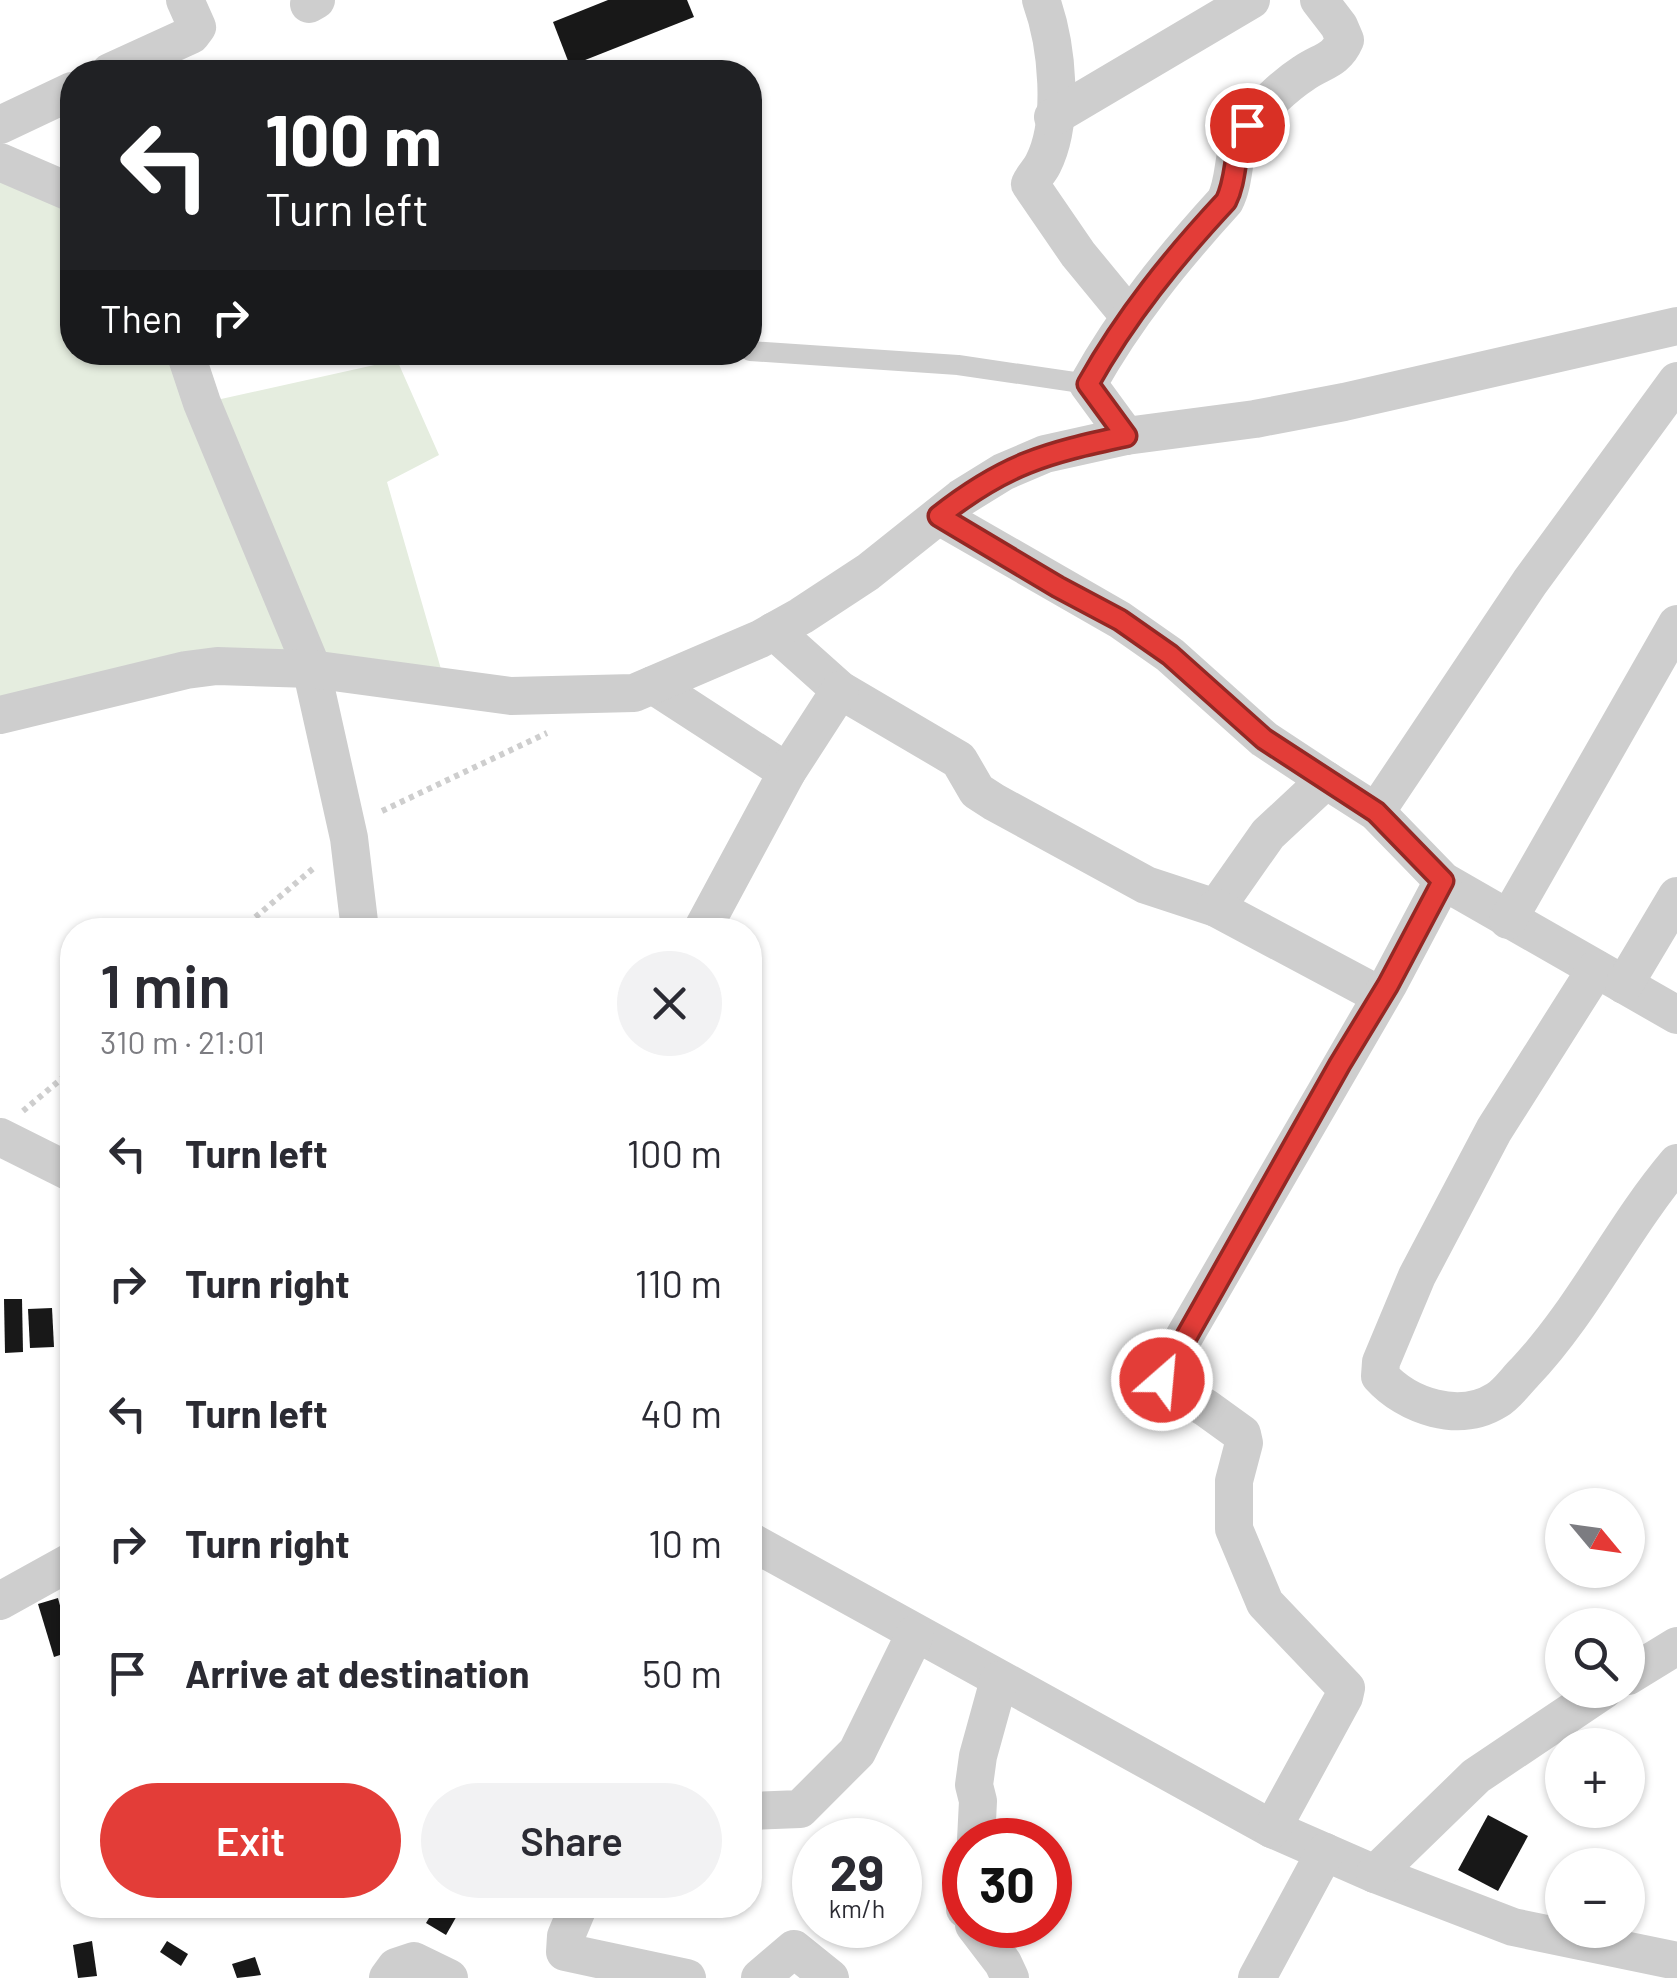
<!DOCTYPE html>
<html lang="en">
<head>
<meta charset="utf-8">
<style>
  body { margin:0; font-family:Barlow,sans-serif; background:#f2f2f3; color:#2b2b33; height:100vh; display:flex; flex-direction:column; font-size:38px; white-space:nowrap }
  * { box-sizing:border-box; margin:0 }
  p { font-size:32px; color:#7c7c81 }
  .icon { flex:none; width:55px; height:55px; fill:none; stroke:currentColor; stroke-width:2; stroke-linecap:round; stroke-linejoin:round }
  .map { position:relative; flex:1; overflow:hidden }
  .panel { position:absolute; left:60px; top:918px; width:702px; height:1000px; display:flex; flex-direction:column; background:#fff; border-radius:40px; box-shadow:0 2px 8px #0004 }
  .panel>* { flex:none }
  .banner { position:absolute; left:60px; top:60px; width:702px; height:305px; border-radius:40px; box-shadow:0 2px 8px #0004; background:#202124; color:#fff; overflow:hidden }
  .needle { width:65px; rotate:119deg }
  .fabs { position:absolute; left:1545px; top:1488px; display:grid; gap:20px }
  .fabs a { display:grid; place-items:center; width:100px; height:100px; border-radius:50%; background:#fff; box-shadow:0 2px 8px #0004; font-size:50px }
  .speed { position:absolute; left:792px; top:1818px; display:flex; gap:20px; font-size:50px; font-weight:700; text-align:center }
  .speed>* { display:grid; place-content:center; width:130px; height:130px; border-radius:50%; background:#fff; box-shadow:0 2px 8px #0004; line-height:1 }
  .speed small { font-size:25px; font-weight:400 }
  .speed .limit { border:15px solid #d22; background:#fff; color:#111 }
  .pin { position:absolute; display:grid; place-items:center; width:85px; height:85px; color:#fff; margin:-42px; border:5px solid #fff; border-radius:50%; box-shadow:0 2px 10px #0007 }
  .me { position:absolute; width:110px; margin:-55px; rotate:27deg; stroke-linejoin:round; filter:drop-shadow(0 0 8px #0008) }
  .turn { display:flex; align-items:center; gap:35px; height:210px; padding:0 40px; font-size:45px }
  .turn .icon { width:130px; height:130px; stroke-width:2.5 }
  .turn b { display:block; font-size:70px; line-height:85px }
  .then { display:flex; align-items:center; height:95px; padding:0 40px; background:#0003; gap:20px; font-size:38px }
  .round { display:grid; place-items:center; flex:none; width:105px; height:105px; border-radius:52px; background:#f2f2f3 }
  .overview { display:flex; align-items:center; justify-content:space-between; height:170px; padding:0 40px }
  h1 { font-size:60px; font-weight:600; line-height:75px }
  .action { display:flex; gap:20px; margin-top:auto; padding:20px 40px }
  .action a { flex:1; height:115px; border-radius:60px; background:#e33d38; color:#fff; font-size:40px; font-weight:600; line-height:115px; text-align:center }
  .action a+a { background:#f2f2f3; color:#2b2b33 }
  ul { padding:0; list-style:none }
  li { display:flex; align-items:center; gap:30px; height:130px; padding:0 40px }
  li div { flex:1 }
  li b { display:block; font-size:38px }
  li em { font-style:normal }
  .map>svg:first-child { display:block }
</style>
</head>
<body>
<div class="map">
<svg width="1677" height="1978" viewBox="0 0 1677 1978">
  <rect width="100%" height="100%" fill="#fff"/>
  <polygon fill="#e5eddf" points="0,161 72,183 72,352 177,353 203,403 397,360 439,455 387,482 445,683 362,667 0,706"/>
  <g fill="#181818">
    <polygon points="608,0 687,0 694,17 570,66 553,22"/>
    <polygon points="4,1299 22,1299 23,1352 5,1353"/>
    <polygon points="52,1308 54,1347 30,1348 28,1309"/>
    <polygon points="63,1320 72,1321 72,1356 62,1356"/>
    <polygon points="58,1598 72,1651 54,1657 38,1604"/>
    <polygon points="1488,1815 1528,1836 1498,1891 1458,1870"/>
    <polygon points="437,1905 463,1905 446,1935 426,1923"/>
    <polygon points="92,1941 97,1976 78,1978 73,1945"/>
    <polygon points="167,1941 188,1954 181,1966 160,1952"/>
    <polygon points="255,1957 261,1975 237,1978 232,1964"/>
  </g>
  <g fill="none" stroke-linecap="round" stroke-linejoin="round">
    <g stroke="#cecece" stroke-width="6" stroke-dasharray="5 5" stroke-linecap="butt">
      <polyline points="382,811 547,733"/>
      <polyline points="240,930 315,867"/>
      <polyline points="23,1111 72,1070"/>
    </g>
    <polyline stroke="#cecece" stroke-width="20" points="750,351 958,365 1088,384"/>
    <g stroke="#cecece" stroke-width="38">
      <path d="M1041 0C1057 44 1065 121 1043 164 1039 172 1033 177 1030 184L1078 254 1129 316"/>
      <polyline points="309,4 316,0"/>
      <polyline points="110,72 191,35 197,27 185,0"/>
      <polyline points="1053,117 1251,0"/>
      <polyline points="0,125 72,91"/>
      <polyline points="0,162 72,193"/>
      <polyline points="185,352 202,403 310,663 349,838 360,930"/>
      <path d="M1126 436 1088 384C1126 316 1173 258 1225 201 1237 178 1231 147 1247 127 1261 108 1284 86 1304 73 1321 61 1336 61 1345 40L1339 26 1319 0"/>
      <polyline points="774,631 840,690 959,760 977,791 994,802 1146,885 1216,908 1268,834 1326,780 1264,739 1170,655 1120,620 939,516"/>
      <polyline points="653,685 787,772"/>
      <polyline points="0,715 186,670 217,666 311,669 511,696 634,693 760,639 801,616 868,572 961,498 1003,472 1045,454 1126,436 1255,419 1344,402 1677,326"/>
      <polyline points="1326,780 1376,812 1443,881 1677,1015"/>
      <polyline points="1376,812 1530,582 1677,381"/>
      <polyline points="1216,908 1381,996"/>
      <polyline points="1508,920 1677,624"/>
      <polyline points="702,930 787,772 840,690"/>
      <path d="M1596 969 1494 1130 1417 1276 1381 1362 1380 1376C1407 1406 1459 1424 1497 1400 1507 1394 1516 1381 1524 1373 1584 1310 1621 1229 1677 1163"/>
      <polyline points="1624,985 1677,896"/>
      <polyline points="0,1137 72,1173"/>
      <polyline points="750,1541 1272,1829 1375,1874 1513,1927 1677,1961"/>
      <polyline points="0,1601 72,1561"/>
      <polyline points="1628,1676 1677,1646"/>
      <polyline points="750,1811 800,1809 857,1752 915,1634"/>
      <polyline points="1272,1829 1344,1697 1346,1688 1265,1603 1234,1529 1234,1481 1244,1443 1242,1434 1206,1408 1165,1384 1162,1375 1388,985 1443,881"/>
      <polyline points="976,1840 978,1801 974,1785 978,1756 999,1680"/>
      <polyline points="1375,1874 1476,1776 1604,1690"/>
      <polyline points="965,1890 965,1909"/>
      <polyline points="579,1905 566,1936 565,1952 687,1978"/>
      <polyline points="974,1925 1003,1963 1010,1978"/>
      <polyline points="388,1978 396,1967 414,1961 449,1978"/>
      <polyline points="760,1978 794,1949 830,1978"/>
      <polyline points="1257,1978 1325,1852"/>
    </g>
  </g>
  <g fill="none" stroke-linecap="round" stroke-linejoin="round">
    <defs>
      <path id="route" d="M1162 1380 1340 1064 1388 985 1443 881 1376 812 1264 739 1170 655 1120 620 1058 587 939 516C1005 464 1046 453 1126 436L1088 384C1126 316 1173 258 1226 201 1238 177 1233 148 1247 125"/>
    </defs>
    <use href="#route" stroke="#942824" stroke-width="25"/>
    <use href="#route" stroke="#e33d38" stroke-width="18"/>
  </g>
</svg>
<div class="fabs">
<a><svg class="needle" viewBox="-14 -14 28 28"><path d="M0-13l5 13h-10z" fill="#e53935"/><path d="M0 13l5-13h-10z" fill="#7c7c81"/></svg></a>
<a><svg class="icon" aria-label="search" viewBox="0 0 24 24"><circle cx="10" cy="10" r="6"/><path d="M15 15l6 6"/></svg></a>
<a>+</a>
<a>−</a>
</div>
<div class="speed"><div>29<small>km/h</small></div><div class="limit">30</div></div>
<div class="pin" style="left:1247px;top:125px;background:#d93025"><svg class="icon" aria-label="arrive" viewBox="0 0 24 24"><path d="M6 21V4h12l-3 4 3 4H6"/></svg></div>
<svg class="me" style="left:1162px;top:1380px" viewBox="-20 -20 40 40"><circle r="17" fill="#e33d38" stroke="#fff" stroke-width="3"/><path d="M0-11L8 9 0 5-8 9z" fill="#fff"/></svg>
<div class="banner">
<div class="turn"><svg class="icon" aria-label="left" viewBox="0 0 24 24"><path d="M17 20v-9H6M10 6l-5 5 5 5"/></svg><div><b>100 m</b>Turn left</div></div>
<div class="then">Then<svg class="icon" aria-label="right" viewBox="0 0 24 24"><path d="M7 20v-9h11M14 6l5 5-5 5"/></svg></div>
</div>
<section class="panel">
<div class="overview"><div><h1>1 min</h1><p>310 m · 21:01</p></div><a class="round"><svg class="icon" aria-label="close" viewBox="0 0 24 24"><path d="M6 6l12 12M18 6L6 18"/></svg></a></div>
<ul>
<li><svg class="icon" aria-label="left" viewBox="0 0 24 24"><path d="M17 20v-9H6M10 6l-5 5 5 5"/></svg><div><b>Turn left</b></div><em>100 m</em></li>
<li><svg class="icon" aria-label="right" viewBox="0 0 24 24"><path d="M7 20v-9h11M14 6l5 5-5 5"/></svg><div><b>Turn right</b></div><em>110 m</em></li>
<li><svg class="icon" aria-label="left" viewBox="0 0 24 24"><path d="M17 20v-9H6M10 6l-5 5 5 5"/></svg><div><b>Turn left</b></div><em>40 m</em></li>
<li><svg class="icon" aria-label="right" viewBox="0 0 24 24"><path d="M7 20v-9h11M14 6l5 5-5 5"/></svg><div><b>Turn right</b></div><em>10 m</em></li>
<li><svg class="icon" aria-label="arrive" viewBox="0 0 24 24"><path d="M6 21V4h12l-3 4 3 4H6"/></svg><div><b>Arrive at destination</b></div><em>50 m</em></li>
</ul>
<div class="action"><a>Exit</a><a>Share</a></div>
</section>
</div>
</body>
</html>
